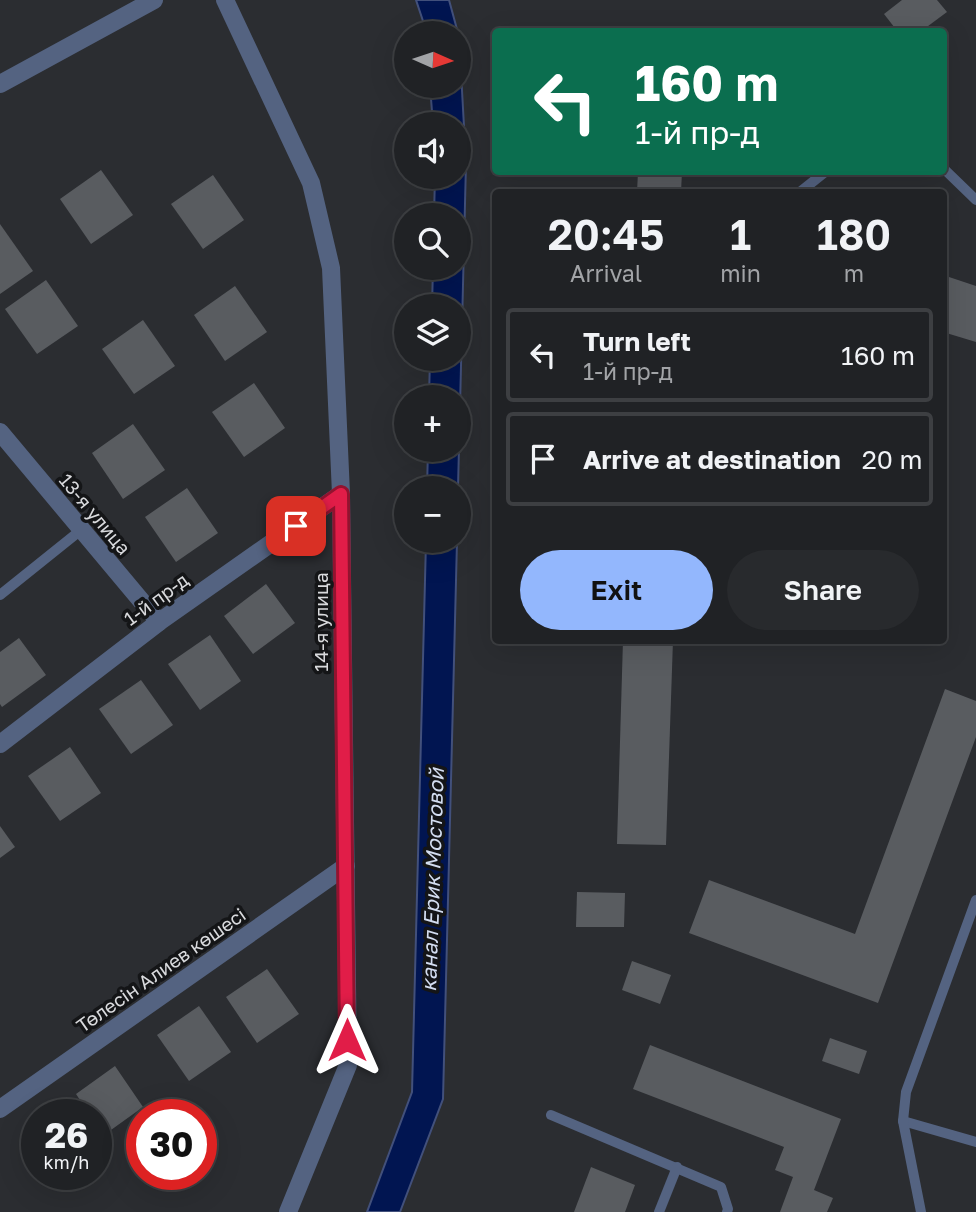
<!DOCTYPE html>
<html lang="en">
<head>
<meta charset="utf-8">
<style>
  body { margin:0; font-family:"Golos Text",sans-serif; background:#282a2d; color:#f1f3f6; height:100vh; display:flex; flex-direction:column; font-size:26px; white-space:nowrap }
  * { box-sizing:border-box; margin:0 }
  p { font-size:23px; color:#a2a4a7 }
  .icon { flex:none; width:38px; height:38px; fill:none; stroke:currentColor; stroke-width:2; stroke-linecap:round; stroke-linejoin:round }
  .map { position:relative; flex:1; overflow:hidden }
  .panel { position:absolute; left:492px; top:189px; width:455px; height:455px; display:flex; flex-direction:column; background:#202225; border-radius:7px; box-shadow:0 7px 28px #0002,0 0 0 2px #3d3f42 }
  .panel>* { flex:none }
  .guide { position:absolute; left:492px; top:28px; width:455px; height:147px; border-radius:7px; box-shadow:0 7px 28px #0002,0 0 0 2px #3d3f42; background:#0b6e4f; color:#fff; overflow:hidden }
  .needle { width:46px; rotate:93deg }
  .controls { position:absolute; left:394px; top:21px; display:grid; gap:14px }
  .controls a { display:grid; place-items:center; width:77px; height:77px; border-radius:50%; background:#202225; box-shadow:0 7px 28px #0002,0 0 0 2px #3d3f42; font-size:35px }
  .speed { position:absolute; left:21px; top:1099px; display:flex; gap:14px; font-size:35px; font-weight:700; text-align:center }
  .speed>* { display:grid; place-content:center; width:91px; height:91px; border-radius:50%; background:#202225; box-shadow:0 7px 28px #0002,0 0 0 2px #3d3f42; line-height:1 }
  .speed small { font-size:18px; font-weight:400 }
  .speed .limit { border:10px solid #d22; background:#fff; color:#111 }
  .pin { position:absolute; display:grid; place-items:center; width:60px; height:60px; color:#fff; margin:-30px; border-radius:14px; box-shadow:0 4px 10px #0006 }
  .me { position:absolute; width:77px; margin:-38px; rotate:0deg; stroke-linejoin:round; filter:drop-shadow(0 0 5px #0008) }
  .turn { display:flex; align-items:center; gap:24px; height:147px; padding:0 28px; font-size:32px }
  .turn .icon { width:91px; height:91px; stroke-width:2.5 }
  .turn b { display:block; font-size:49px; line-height:60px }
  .eta { display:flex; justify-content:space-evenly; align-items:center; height:119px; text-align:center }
  .eta b { font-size:42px; font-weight:600; line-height:49px }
  .action { display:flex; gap:14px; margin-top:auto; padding:14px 28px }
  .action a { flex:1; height:80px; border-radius:42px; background:#93b7fd; color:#111; font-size:28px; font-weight:600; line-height:80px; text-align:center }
  .action a+a { background:#282a2d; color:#f1f3f6 }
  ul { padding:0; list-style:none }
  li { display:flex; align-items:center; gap:21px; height:94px; margin:0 14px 10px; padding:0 14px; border:4px solid #3d3f42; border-radius:7px }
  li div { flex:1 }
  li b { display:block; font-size:26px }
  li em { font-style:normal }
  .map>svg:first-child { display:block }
</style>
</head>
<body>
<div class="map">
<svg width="976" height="1212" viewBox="0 0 976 1212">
  <rect width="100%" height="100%" fill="#2b2d31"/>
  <g fill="#011551" stroke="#42507b" stroke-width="2">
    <polygon points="416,0 449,0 458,33 427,33"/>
    <polygon points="459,36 466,163 458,488 427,488 428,450 458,450 458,397 429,397 430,359 458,359 458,306 432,306 433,268 458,268 458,215 434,215 435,177 458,177 458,124 433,124 430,86 458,86"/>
    <polygon points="426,541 457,541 443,1099 400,1212 367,1212 412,1092"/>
  </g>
  <g fill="#595c60">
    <polygon points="902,0 937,0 947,12 920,32 898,32 884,14"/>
    <polygon points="101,170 133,215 91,244 60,199"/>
    <polygon points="638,172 682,172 681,192 637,192"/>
    <polygon points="213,175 244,220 203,249 171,204"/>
    <polygon points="0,224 33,271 0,294"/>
    <polygon points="943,275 976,286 976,342 943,332"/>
    <polygon points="46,280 78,326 37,354 5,309"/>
    <polygon points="235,286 267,332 225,361 194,315"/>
    <polygon points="143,320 175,366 134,394 102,349"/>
    <polygon points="254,383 285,428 244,457 212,412"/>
    <polygon points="133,424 165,470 123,499 92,453"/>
    <polygon points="187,488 218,533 176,562 145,517"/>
    <polygon points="266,584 295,623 253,654 224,616"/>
    <polygon points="210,635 241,681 200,710 168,664"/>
    <polygon points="19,638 46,675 2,707 0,704 0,652"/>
    <polygon points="623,640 673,640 666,845 617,844"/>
    <polygon points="141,680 173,725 131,754 99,709"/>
    <polygon points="945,689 976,701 976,737 878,1003 689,933 709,880 855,934"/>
    <polygon points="70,747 101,793 60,821 28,776"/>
    <polygon points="0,826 15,847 0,858"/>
    <polygon points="577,892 625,893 624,927 576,927"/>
    <polygon points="632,961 671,975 660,1004 622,990"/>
    <polygon points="267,969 299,1014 257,1043 226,997"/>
    <polygon points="199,1006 231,1052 189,1081 157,1035"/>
    <polygon points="830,1038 867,1051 859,1074 822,1061"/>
    <polygon points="650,1045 841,1119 814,1190 833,1198 827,1212 780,1212 793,1177 775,1170 784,1147 633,1089"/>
    <polygon points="115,1066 143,1107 104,1135 96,1124 96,1115 90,1115 76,1094"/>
    <polygon points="591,1167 635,1185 625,1212 574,1212"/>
  </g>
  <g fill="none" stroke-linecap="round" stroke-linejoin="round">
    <g stroke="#546381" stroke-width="10">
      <polyline points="943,168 976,200"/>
      <polyline points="800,192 825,172"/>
      <polyline points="0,595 81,530"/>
      <polyline points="551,1115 721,1187 728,1209 727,1212"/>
      <polyline points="903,1121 976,1142"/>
      <polyline points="659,1212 677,1167"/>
      <polyline points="921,1212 903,1121 906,1092 976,900"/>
    </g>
    <g stroke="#546381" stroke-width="18">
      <polyline points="225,0 311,183 331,268 341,494 348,1065 288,1212"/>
      <polyline points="0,84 154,0"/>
      <polyline points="0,432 159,622"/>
      <polyline points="0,744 159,622 341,494"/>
      <polyline points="0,1109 346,866"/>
    </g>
  </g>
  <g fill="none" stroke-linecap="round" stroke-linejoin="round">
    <defs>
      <polyline id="route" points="296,526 341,494 347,1040"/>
    </defs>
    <use href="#route" stroke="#92132f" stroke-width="18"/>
    <use href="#route" stroke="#e11d48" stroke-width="12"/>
  </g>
  <g text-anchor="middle" stroke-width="7" stroke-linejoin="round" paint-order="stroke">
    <g font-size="19" fill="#d9dadd" stroke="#141517">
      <text transform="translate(95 514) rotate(50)" y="7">13-я улица</text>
      <text transform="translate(156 599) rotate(-36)" y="7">1-й пр-д</text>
      <text transform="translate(321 622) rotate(-90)" y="7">14-я улица</text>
      <text transform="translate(161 970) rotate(-35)" y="7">Төлесін Алиев көшесі</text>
    </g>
    <g font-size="21" font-style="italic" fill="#d3ddf0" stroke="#141517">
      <text transform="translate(433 880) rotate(-88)" y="7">канал Ерик Мостовой</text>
    </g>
  </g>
</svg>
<div class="controls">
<a><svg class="needle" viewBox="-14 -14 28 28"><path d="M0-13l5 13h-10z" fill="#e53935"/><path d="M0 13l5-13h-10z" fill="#a2a4a7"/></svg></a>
<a><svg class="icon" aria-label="sound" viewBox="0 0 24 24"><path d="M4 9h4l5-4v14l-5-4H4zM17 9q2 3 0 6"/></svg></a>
<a><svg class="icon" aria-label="search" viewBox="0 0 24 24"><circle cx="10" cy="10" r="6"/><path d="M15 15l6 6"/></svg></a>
<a><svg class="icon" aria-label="layers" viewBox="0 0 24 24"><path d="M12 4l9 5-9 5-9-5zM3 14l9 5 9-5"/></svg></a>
<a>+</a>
<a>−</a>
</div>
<div class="speed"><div>26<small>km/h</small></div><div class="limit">30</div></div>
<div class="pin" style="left:296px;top:526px;background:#d93025"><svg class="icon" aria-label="arrive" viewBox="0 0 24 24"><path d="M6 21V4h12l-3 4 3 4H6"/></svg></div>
<svg class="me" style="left:347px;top:1040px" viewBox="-20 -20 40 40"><path d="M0-17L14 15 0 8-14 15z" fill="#e11d48" stroke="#fff" stroke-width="4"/></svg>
<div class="guide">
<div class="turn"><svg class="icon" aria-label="left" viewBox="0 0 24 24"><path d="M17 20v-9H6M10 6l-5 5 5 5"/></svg><div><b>160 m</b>1-й пр-д</div></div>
</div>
<section class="panel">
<div class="eta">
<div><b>20:45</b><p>Arrival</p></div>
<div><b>1</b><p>min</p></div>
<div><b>180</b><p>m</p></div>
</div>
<ul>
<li><svg class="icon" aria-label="left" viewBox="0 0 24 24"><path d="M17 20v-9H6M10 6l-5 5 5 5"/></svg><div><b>Turn left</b><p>1-й пр-д</p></div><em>160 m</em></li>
<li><svg class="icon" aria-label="arrive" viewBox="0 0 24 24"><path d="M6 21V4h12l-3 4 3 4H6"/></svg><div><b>Arrive at destination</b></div><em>20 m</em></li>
</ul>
<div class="action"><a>Exit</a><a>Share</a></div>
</section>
</div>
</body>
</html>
